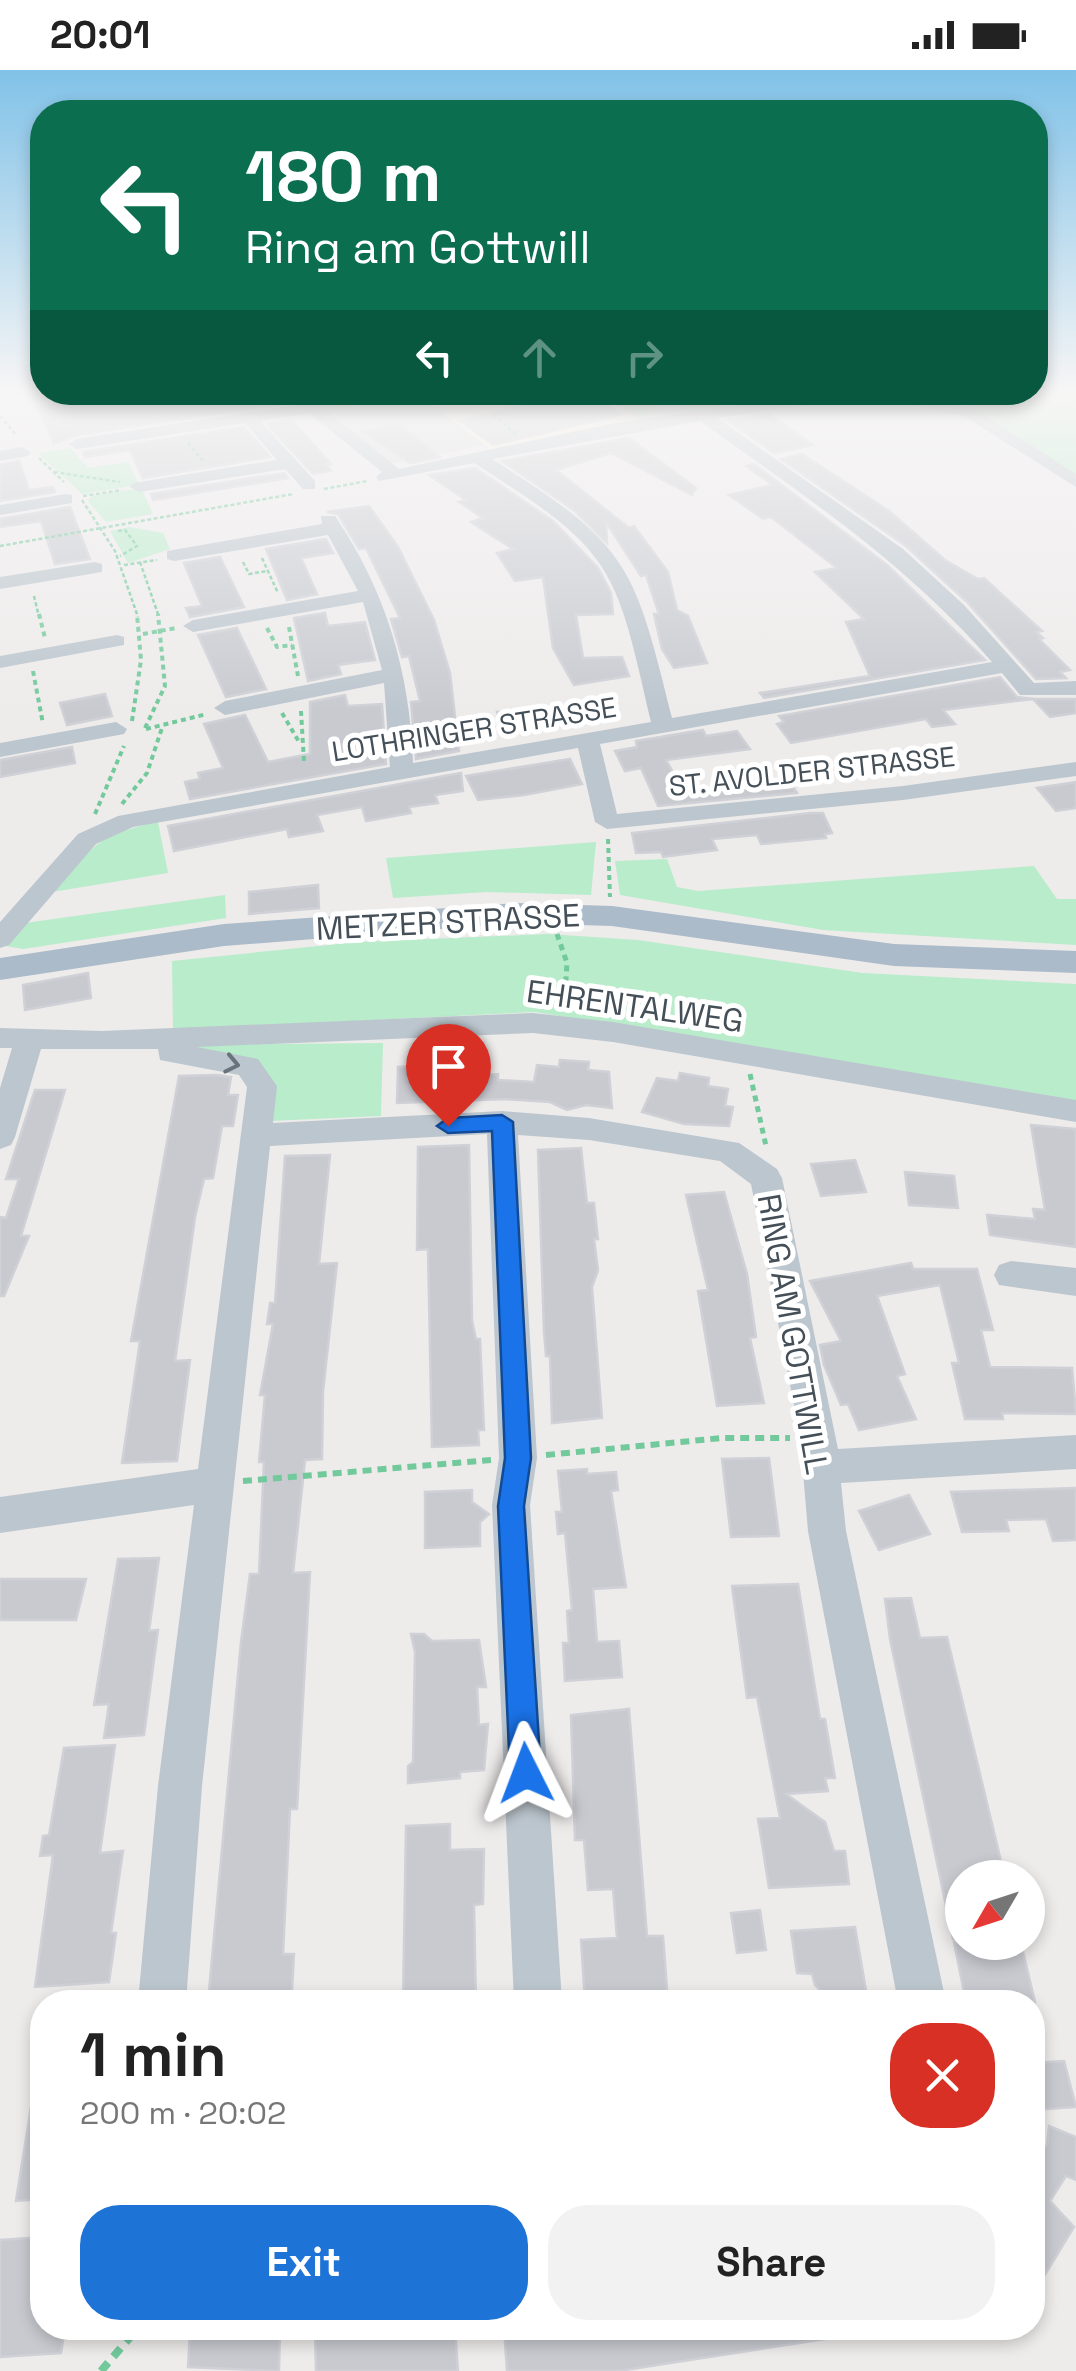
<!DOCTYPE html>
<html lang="en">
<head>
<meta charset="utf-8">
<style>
  body { margin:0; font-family:"Space Grotesk",sans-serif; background:#f2f2f2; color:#222; height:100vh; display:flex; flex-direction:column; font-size:38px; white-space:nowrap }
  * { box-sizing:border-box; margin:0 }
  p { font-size:32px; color:#767676 }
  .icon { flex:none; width:55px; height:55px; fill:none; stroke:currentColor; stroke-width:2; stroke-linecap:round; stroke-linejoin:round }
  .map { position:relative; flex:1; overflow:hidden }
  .panel { position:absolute; left:30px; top:1920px; width:1015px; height:350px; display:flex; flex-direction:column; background:#fff; border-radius:40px; box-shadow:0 5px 15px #0003 }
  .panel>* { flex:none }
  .hud { position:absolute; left:30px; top:30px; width:1018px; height:305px; border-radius:40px; box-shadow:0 5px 15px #0003; background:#0b6e4f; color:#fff; overflow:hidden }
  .needle { width:65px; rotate:231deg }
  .buttons { position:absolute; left:945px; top:1790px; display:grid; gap:20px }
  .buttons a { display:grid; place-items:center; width:100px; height:100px; border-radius:50%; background:#fff; box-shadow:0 5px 15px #0003; font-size:50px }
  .pin { position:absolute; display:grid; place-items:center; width:85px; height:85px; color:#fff; margin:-102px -42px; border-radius:50% 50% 50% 0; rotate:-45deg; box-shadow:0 0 10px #0007 }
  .pin .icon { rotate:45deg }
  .me { position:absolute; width:110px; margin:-55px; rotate:357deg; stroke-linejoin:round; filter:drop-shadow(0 0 8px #0008) }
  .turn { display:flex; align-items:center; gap:35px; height:210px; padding:0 50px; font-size:45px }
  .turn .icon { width:130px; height:130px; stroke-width:2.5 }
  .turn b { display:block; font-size:70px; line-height:85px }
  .lanes { display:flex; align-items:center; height:95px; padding:0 50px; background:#0003; justify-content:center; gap:50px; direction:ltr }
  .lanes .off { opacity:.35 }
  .round { display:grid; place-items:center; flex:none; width:105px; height:105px; border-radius:40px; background:#f2f2f2 }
  .headline { display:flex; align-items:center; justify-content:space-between; height:170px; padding:0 50px }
  h1 { font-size:60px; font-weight:700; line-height:75px }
  .cta { display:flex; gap:20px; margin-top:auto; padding:20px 50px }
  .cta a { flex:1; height:115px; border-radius:40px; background:#1d73d6; color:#fff; font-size:40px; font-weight:700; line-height:115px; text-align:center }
  .cta a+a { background:#f2f2f2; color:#222 }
  .status { display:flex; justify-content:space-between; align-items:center; height:70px; padding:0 50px; background:#fff; direction:ltr }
  .status svg { height:28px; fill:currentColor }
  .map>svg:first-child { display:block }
</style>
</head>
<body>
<div class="status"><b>20:01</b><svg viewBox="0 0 49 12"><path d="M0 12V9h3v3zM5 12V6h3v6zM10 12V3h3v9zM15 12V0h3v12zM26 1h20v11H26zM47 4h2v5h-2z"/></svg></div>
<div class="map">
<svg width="1076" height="2301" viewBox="0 0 1076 2301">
  <rect width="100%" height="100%" fill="#eeebeb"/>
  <polygon fill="#faf3e2" points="453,322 601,323 636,346 629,354 492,380 421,327"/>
  <polygon fill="#dfdcdd" points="421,327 485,375 392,394 325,341"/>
  <g fill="#b9eccb">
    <polygon points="1035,320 1076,320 1076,408 978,343 906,323"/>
    <polygon points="302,323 453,323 325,341"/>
    <polygon points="601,323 847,323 687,344 654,324 646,328 659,336 647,342 643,351"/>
    <polygon points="70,378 88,398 128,392 139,415 82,424 38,383"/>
    <polygon points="141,418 153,444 106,452 88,431 92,426"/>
    <polygon points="130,457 163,463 170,479 128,493 110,461"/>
    <path d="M158 752 168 803 52 822C91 778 97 764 158 752Z"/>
    <polygon points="596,772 591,825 487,822 393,828 386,788"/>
    <polygon points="667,789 677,817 698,821 1034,796 1057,829 1076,829 1076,875 823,860 620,825 615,791"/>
    <polygon points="225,825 226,848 23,879 5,876 25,853"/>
    <polygon points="548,864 638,870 863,903 1076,914 1076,1031 535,942 173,960 172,891 358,872"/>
    <polygon points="383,973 381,1046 270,1051 256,991 179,975"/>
  </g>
  <g fill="#c8cad0" stroke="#cfd1d7" stroke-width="2.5">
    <polygon points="141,322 268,322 278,334 76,365 54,374 38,337"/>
    <polygon points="582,322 590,322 621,345 493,375 460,351"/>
    <polygon points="769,344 813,375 774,383 727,350"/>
    <polygon points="291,350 331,394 326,395 331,401 313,404 267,354"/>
    <polygon points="398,354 440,387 410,393 364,362"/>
    <polygon points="244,357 270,387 143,408 130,380 85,387 83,382"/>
    <polygon points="629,368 696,418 692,425 611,383 556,400 629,458 634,456 668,502 677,540 688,546 707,593 674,598 662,579 654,544 659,544 646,505 641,506 606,452 607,473 575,441 502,391"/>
    <polygon points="802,384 889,441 945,490 978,509 984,508 1042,561 1036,562 1043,568 1039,569 1070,600 1060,602 1066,608 1036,609 967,532 906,476 781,389"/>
    <polygon points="19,391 29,420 53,417 55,422 0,431 0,395"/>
    <polygon points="754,394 887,495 985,590 764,628 760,623 870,606 846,552 864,549 815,502 837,498 771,447 763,449 729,425 773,415 746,396"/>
    <polygon points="475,398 553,451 598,498 611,523 613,544 576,545 583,588 622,587 629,606 574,615 553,578 543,507 515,511 497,483 513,479 471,452 483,448 459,432 466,430 429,405"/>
    <polygon points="284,403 288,408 153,430 151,424"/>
    <polygon points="369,436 398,477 434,550 450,603 459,681 416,689 411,632 420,631 409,586 402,587 391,549 400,548 366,478 359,479 338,444 327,442"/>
    <polygon points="70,437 90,489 55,494 41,451 0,457 0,449"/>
    <polygon points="326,469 333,483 301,488 317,524 287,530 266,479"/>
    <polygon points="220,487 244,537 190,547 186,538 202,536 184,493"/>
    <polygon points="325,543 328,556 365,552 375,590 338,595 341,604 308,611 294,548"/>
    <polygon points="237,558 266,619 226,627 198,565"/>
    <polygon points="1000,607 1017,627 1033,629 943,640 955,654 932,657 926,649 791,673 777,654 784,652 779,646"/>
    <polygon points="105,624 112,646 67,655 60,633"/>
    <polygon points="345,625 348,636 382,634 386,694 190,729 185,712 200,709 198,703 223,698 204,654 245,645 268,692 310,684 310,632"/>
    <polygon points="1033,629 1076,629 1076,643 1050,647"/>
    <polygon points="525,641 529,660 500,662 497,642"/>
    <polygon points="703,660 706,666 737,661 750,679 666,690 686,725 789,710 797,723 658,736 641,698 625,701 615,681 637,677 636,671"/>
    <polygon points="72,677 75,693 0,707 0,690"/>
    <polygon points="570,689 582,714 524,725 478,730 466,706"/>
    <polygon points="461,703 463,721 435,725 438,733 409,737 411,743 366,751 362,737 317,745 323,761 289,767 287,759 174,781 168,756"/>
    <polygon points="1076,712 1076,738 1056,741 1037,718"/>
    <polygon points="811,743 823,743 832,763 825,764 826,768 761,774 757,765 712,769 717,780 663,787 661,782 636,783 632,763"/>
    <polygon points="318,815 319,838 249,844 249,822"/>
    <polygon points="88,903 91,928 25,940 23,915"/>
    <polygon points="560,990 589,992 588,1000 609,1002 612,1038 586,1035 567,1040 550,1032 506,1029 397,1033 398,997 486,993 487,1005 498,1004 498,1010 534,1012 537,995 559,997"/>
    <polygon points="680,1003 709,1008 708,1016 728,1019 725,1036 733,1037 729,1056 684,1054 642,1042 657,1008 678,1011"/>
    <polygon points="217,1005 231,1007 228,1025 238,1025 233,1056 222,1056 213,1108 204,1109 195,1147 175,1291 190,1290 177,1391 122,1393 140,1271 131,1271 179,1006"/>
    <polygon points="35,1020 65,1020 21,1166 29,1166 4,1226 0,1226 0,1147 6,1148 19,1109 6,1109"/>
    <polygon points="1031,1055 1076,1059 1076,1177 990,1165 987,1145 1035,1149 1033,1139 1045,1140"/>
    <polygon points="469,1075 472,1251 476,1269 480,1269 484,1360 478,1360 479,1375 432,1377 428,1179 417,1180 418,1077"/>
    <polygon points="581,1078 587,1133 594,1133 598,1169 594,1169 598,1200 592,1217 602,1348 552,1353 550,1286 546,1286 544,1261 538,1080"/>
    <polygon points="330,1085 319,1194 337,1193 323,1322 322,1389 305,1390 293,1503 310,1502 297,1739 290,1739 283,1884 294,1884 292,1921 278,1922 278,1932 208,1932 241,1572 250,1504 259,1504 264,1392 259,1392 265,1325 260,1325 273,1254 267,1254 270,1233 275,1233 285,1086"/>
    <polygon points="855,1090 866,1122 821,1126 811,1094"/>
    <polygon points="905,1102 954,1106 958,1138 909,1135"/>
    <polygon points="724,1122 747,1204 756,1267 750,1268 764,1333 717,1336 698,1221 708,1220 686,1125"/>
    <polygon points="911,1193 913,1199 977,1199 993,1260 981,1260 990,1297 1072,1298 1076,1344 1002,1343 1003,1349 965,1349 952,1293 959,1293 940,1215 877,1226 905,1304 897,1306 916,1349 859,1360 848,1334 841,1335 824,1295 820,1275 841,1271 810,1211"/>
    <polygon points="769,1388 779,1466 731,1467 722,1389"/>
    <polygon points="587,1399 587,1404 616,1402 618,1420 611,1421 626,1517 593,1519 597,1572 619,1571 622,1607 565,1611 563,1573 569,1573 567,1541 572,1540 565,1463 558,1464 556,1442 562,1442 558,1401"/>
    <polygon points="1076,1418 1076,1470 1053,1471 1046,1449 1006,1450 1009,1461 962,1462 951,1422"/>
    <polygon points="472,1420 472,1432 489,1444 480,1452 480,1476 425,1478 425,1422"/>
    <polygon points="909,1425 930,1464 879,1480 859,1441"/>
    <polygon points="159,1488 149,1561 158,1560 144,1665 104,1668 109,1634 94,1635 118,1489"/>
    <polygon points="0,1509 86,1509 76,1550 0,1550"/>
    <polygon points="798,1514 820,1649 825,1649 835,1708 825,1708 828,1721 786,1724 825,1752 834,1781 845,1781 849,1814 769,1818 758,1749 780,1748 757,1627 747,1628 732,1516"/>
    <polygon points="911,1528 920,1568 947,1567 1005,1808 962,1808 962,1868 953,1869 890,1569 885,1529"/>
    <polygon points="411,1564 424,1564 432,1571 479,1570 486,1617 477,1617 479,1655 488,1654 484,1700 460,1702 460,1708 408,1713 408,1696 413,1692 415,1582"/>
    <polygon points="629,1639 647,1866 663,1866 668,1932 585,1932 581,1870 617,1868 613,1819 588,1820 584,1770 575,1770 571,1645"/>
    <polygon points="115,1675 100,1783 123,1781 111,1863 116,1863 109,1912 35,1917 53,1785 40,1786 43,1766 49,1765 64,1678"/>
    <polygon points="450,1754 450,1780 484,1779 483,1834 474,1835 476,1932 403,1932 406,1756"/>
    <polygon points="760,1840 766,1880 737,1883 731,1843"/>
    <polygon points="855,1857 868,1932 837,1932 836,1925 825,1925 815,1915 812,1904 797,1903 791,1861"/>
    <polygon points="954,1872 989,1872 991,1884 1023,1882 1035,1932 966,1932"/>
    <polygon points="1064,1991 1076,2037 1032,2040 1032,1993"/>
    <polygon points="31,2037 42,2038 42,2129 16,2131"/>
    <polygon points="1049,2056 1076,2067 1076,2110 1066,2106 1050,2131 1074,2157 1032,2226 1032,2097 1047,2075"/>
    <polygon points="42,2167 42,2258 65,2258 61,2283 0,2287 0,2170"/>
    <polygon points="190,2258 280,2258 279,2301 188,2297"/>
    <polygon points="315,2258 455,2258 458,2301 316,2301"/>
    <polygon points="504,2258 824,2258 825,2269 619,2301 507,2301"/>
  </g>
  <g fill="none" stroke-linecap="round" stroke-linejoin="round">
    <g stroke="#72c99c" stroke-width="2.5" stroke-dasharray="4 2.5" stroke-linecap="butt">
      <polyline points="642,322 661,334"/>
      <polyline points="327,326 343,322"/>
      <polyline points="655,330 682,322"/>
      <polyline points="493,345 517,365"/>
      <polyline points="0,346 17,366"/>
      <polyline points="188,373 203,391"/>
      <polyline points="39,388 64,412"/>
      <polyline points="54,402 120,412"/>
      <polyline points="324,419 367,411"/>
      <polyline points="83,426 122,420"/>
      <polyline points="82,430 115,481 138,547"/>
      <polyline points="118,461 125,460 137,476 120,486"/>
      <polyline points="0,476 293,424"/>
      <polyline points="262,488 278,523"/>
      <polyline points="140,492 159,547"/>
      <polyline points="243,492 249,504 267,501"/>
      <polyline points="124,495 157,490"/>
      <polyline points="34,526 39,547"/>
    </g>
    <g stroke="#72c99c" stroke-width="4" stroke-dasharray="5 4" stroke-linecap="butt">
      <polyline points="39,544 45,568"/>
      <polyline points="289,557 298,606"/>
      <polyline points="267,558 277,577 292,575"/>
      <polyline points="143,564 176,558"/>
      <polyline points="33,601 43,654"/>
      <polyline points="301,641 304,692"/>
      <polyline points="282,643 299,672"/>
      <polyline points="132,651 141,590 137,544"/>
      <polyline points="145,658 165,616 158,544"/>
      <polyline points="146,659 207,644"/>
      <polyline points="122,734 147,703 162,658"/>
      <polyline points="95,744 124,676"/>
      <polyline points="608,769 610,827"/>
    </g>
    <g stroke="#72c99c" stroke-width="5" stroke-dasharray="6 5" stroke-linecap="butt">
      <polyline points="557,864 567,893 564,939"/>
      <polyline points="750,1004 766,1076"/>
    </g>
    <g stroke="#72c99c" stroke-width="6" stroke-dasharray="9 6" stroke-linecap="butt">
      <polyline points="546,1385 722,1368 790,1368"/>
      <polyline points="243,1411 491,1390"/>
    </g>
    <polyline stroke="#72c99c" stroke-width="8" stroke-dasharray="11 8" stroke-linecap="butt" points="101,2301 138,2258"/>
    <g fill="#bcc6ce" fill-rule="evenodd">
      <polygon points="0,320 42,320 0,330"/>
      <path d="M47 322H106C93 330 60 330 47 322Z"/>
      <path d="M290 322H303L399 399 615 353 830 322H898L975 339 1076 404V417L964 346 870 326 717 348 903 479 964 535 1034 613 1076 611V625H1020L1002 603 600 674 617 744 903 716 1076 692V706L903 730 607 759 595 752 578 678 133 757 96 774 9 875 0 878V852L78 764 118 746 390 697 384 613 225 645 214 638 225 631 382 600 363 532 193 562 183 556 193 550 358 521 328 465 174 491 167 489V481L322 454 321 446H335C386 521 410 602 413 693L651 652C615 493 613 481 474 393L379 411 376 407 382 402 309 343 260 351 315 411V419H303L285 399 139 422 130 417 133 413 277 390 245 353 77 379 69 374 77 369 298 335ZM700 351C806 427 905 492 992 592L672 648C634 494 629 475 492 389Z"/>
      <polygon points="22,377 31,382 28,386 0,391 0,381"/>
      <polygon points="66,424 72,425 72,433 0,445 0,435"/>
      <polygon points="95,492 102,494 102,502 0,519 0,507"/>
      <polygon points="117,565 124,567 124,575 0,598 0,586"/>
      <polygon points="116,652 127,659 124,664 0,687 0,673"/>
      <polygon points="533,943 613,952 1076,1030 1076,1052 613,972 533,963 197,977 258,989 277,1016 273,1053 502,1041 589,1048 739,1073 777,1099 782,1108 838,1379 1076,1365 1076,1399 841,1413 846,1461 946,1932 898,1932 808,1461 800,1366 751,1114 720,1091 589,1070 518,1065 537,1388 530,1435 562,1932 514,1932 492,1435 499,1388 487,1064 270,1076 202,1716 186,1932 138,1932 158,1716 194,1435 0,1463 0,1427 198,1399 247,1017 239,1005 160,990 158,979 41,979 15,1067 11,1075 0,1079 0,1018 12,978 0,978 0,958 102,961"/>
      <polygon points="1011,1191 1076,1198 1076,1226 999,1215 994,1205 999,1195"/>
    </g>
    <polygon fill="#abbbca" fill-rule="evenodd" points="516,833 612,836 894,874 1076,881 1076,903 894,896 612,856 516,853 224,876 0,910 0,888 224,854"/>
  </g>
  <defs><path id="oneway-chevron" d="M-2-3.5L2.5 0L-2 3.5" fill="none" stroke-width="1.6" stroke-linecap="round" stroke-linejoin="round" transform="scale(2.5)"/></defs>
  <use stroke="#68737b" href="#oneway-chevron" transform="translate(232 994) rotate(12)"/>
  <linearGradient id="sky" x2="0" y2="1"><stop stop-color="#81c2e8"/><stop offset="0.5" stop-color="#f7f6f6"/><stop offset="1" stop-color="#f7f6f6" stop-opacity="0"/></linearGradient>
  <rect width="1076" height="642" fill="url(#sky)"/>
  <polygon fill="#1a73e8" stroke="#114b97" stroke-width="2.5" points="502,1045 513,1052 531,1388 524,1436 541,1703 536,1714 526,1718 515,1714 510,1703 498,1436 505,1388 492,1061 448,1063 437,1056 448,1048"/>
  <g text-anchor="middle" stroke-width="10" stroke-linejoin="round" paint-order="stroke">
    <g font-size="28" fill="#444f58" stroke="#fff">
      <text transform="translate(474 659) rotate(-9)" y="10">LOTHRINGER STRASSE</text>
      <text transform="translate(812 701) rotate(-6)" y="10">ST. AVOLDER STRASSE</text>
    </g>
    <g font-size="32" fill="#444f58" stroke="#fff">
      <text transform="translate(448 852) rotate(-3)" y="11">METZER STRASSE</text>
      <text transform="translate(635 936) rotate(8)" y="11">EHRENTALWEG</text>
      <text transform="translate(793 1264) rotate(80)" y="11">RING AM GOTTWILL</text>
    </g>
  </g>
</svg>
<div class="buttons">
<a><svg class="needle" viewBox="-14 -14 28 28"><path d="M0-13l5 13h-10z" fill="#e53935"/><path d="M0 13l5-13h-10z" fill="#767676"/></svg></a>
</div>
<div class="pin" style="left:448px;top:1056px;background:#d93025"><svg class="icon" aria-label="arrive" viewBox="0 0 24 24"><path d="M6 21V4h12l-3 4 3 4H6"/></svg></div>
<svg class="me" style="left:526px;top:1703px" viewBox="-20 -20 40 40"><path d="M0-17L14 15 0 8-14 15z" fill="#1a73e8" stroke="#fff" stroke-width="4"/></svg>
<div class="hud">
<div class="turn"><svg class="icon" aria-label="left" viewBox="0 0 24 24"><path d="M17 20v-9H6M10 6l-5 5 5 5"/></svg><div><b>180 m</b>Ring am Gottwill</div></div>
<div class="lanes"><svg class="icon" aria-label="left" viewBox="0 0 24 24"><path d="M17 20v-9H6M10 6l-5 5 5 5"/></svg><svg class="icon off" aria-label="ahead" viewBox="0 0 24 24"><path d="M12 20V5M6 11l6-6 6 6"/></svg><svg class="icon off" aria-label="right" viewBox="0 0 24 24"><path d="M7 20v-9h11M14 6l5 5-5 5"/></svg></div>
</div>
<section class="panel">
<div class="headline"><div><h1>1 min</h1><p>200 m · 20:02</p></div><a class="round" style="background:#d93025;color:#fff"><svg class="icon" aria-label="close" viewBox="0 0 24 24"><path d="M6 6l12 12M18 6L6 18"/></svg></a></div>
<div class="cta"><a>Exit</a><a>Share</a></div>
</section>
</div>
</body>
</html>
